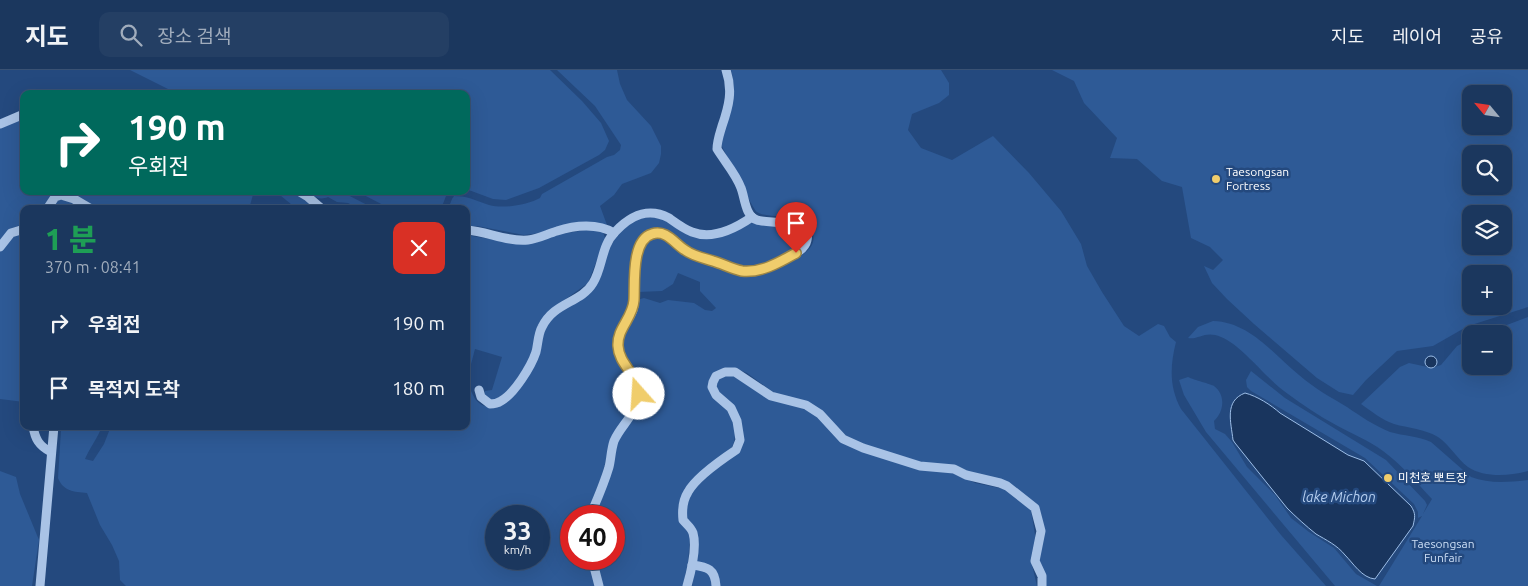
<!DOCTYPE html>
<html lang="ko">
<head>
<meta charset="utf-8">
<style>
  body { margin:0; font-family:Ubuntu,"Noto Sans KR",sans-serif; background:#243f64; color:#f1f3f6; height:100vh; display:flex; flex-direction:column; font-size:19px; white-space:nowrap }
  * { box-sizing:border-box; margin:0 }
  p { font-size:16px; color:#a0acbc }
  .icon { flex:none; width:28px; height:28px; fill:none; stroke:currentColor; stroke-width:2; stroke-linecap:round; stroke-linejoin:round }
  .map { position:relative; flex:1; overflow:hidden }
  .drawer { position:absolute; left:20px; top:135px; width:450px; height:225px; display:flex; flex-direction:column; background:#1b375e; border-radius:10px; box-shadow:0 5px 20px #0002,0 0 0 1px #395173 }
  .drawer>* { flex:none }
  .top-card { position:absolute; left:20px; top:20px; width:450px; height:105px; border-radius:10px; box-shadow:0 5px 20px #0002,0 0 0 1px #395173; background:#00695c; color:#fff; overflow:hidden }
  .needle { width:32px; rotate:299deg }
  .buttons { position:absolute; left:1462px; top:15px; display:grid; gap:10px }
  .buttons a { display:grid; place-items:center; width:50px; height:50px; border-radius:10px; background:#1b375e; box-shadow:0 5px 20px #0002,0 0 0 1px #395173; font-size:25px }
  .speed { position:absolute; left:485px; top:435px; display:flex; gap:10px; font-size:25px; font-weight:700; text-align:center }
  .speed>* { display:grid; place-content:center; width:65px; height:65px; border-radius:50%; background:#1b375e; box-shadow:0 5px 20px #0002,0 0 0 1px #395173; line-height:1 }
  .speed small { font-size:12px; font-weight:400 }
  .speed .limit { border:8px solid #d22; background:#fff; color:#111 }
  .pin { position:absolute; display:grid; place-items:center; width:42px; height:42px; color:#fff; margin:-51px -21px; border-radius:50% 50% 50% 0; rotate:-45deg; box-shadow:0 0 5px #0007 }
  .pin .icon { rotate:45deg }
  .me { position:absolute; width:55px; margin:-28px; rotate:341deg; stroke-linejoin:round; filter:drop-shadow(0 0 4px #0008) }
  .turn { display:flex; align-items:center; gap:18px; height:105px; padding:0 25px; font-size:22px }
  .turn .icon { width:65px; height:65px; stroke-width:2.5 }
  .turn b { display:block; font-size:35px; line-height:42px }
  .round { display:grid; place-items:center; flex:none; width:52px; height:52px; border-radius:10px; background:#243f64 }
  .summary { display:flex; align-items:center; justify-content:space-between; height:85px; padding:0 25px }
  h1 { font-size:30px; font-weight:800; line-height:38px; color:#1e9e55 }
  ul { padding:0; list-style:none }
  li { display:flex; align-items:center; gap:15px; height:65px; padding:0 25px }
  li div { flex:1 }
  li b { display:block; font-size:19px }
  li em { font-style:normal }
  header { display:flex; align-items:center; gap:30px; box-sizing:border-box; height:70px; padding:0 25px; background:#1b375e; border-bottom:1px solid #395173 }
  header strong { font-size:24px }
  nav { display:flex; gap:28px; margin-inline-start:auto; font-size:18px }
  .search { width:350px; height:45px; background:#243f64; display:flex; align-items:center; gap:12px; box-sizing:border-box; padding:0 18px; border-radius:10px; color:#a0acbc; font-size:19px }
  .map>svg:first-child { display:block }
</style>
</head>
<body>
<header>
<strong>지도</strong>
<div class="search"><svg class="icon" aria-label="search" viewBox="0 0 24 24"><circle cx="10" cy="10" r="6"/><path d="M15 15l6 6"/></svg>장소 검색</div>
<nav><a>지도</a><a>레이어</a><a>공유</a></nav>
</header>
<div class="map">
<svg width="1528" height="516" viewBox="0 0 1528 516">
  <rect width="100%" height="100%" fill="#24497e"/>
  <g fill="#2e5a96" fill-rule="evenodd">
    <polygon points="130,0 550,0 582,31 601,53 609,71 605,80 599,85 539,118 506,130 493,129 466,119 466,24 178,24"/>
    <path d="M557 0H617L620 14 627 30 651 56 661 76V84L659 93 651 103 622 114 614 125 600 136 607 155 524 165 477 156 466 157V139H448L452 129 454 126C468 126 477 131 489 135 503 139 528 135 540 128L542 124 607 87 614 85 620 80 621 75 595 36Z"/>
    <path d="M731 0H941L949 13V25L939 33 912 44 908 60 921 78 952 90 993 66 1029 103 1061 141 1081 174 1087 196 1102 222 1124 256 1139 266 1158 254 1164 256 1170 267 1176 272C1170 296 1169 317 1181 339L1281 465 1326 516H1046L1043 501 1038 488 1044 460 1041 444 1039 438 1026 426 932 395 865 376 845 366 833 353 773 322 747 303 737 299 711 308C721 327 743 355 732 377L681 434 690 467 688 493 683 516H602L594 489H614V446H592L613 381 641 326 621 274 637 230 644 228 660 233 668 230 694 233 705 240 712 241 716 238 700 221V212L678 203 673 214 662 221 638 222C638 198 634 180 656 165 674 174 692 183 711 192 717 195 725 201 731 202 738 203 760 198 769 196 784 194 818 185 813 164 811 159 809 154 804 152 790 144 765 148 757 142 753 139 721 76 720 71 728 48 738 26 731 0Z"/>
    <path d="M1052 0H1528V237L1468 256 1433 276 1397 281 1366 310 1353 325 1339 322 1317 308 1254 254 1227 229 1212 213 1204 196 1213 200 1223 190 1210 177 1191 168 1182 117 1162 111 1137 89 1110 88 1117 68 1084 33 1074 11ZM1471 24H1504V56H1471ZM1471 84H1504V116H1471ZM1471 144H1504V176H1471ZM1471 204H1504V236H1471Z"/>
    <polygon points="24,48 24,121 56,121 49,129 44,139 24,139 24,154 12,158 0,172 0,57"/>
    <polygon points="66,121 254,121 249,139 96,139 85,130"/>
    <path d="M275 121C296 121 302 126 318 139H297Z"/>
    <path d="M304 121H340L375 139H360L348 133 337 132 328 127C319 131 313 126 304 121Z"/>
    <polygon points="356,121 453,121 446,126 441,139 391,139"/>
    <polygon points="65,128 86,139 50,139 54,132"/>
    <path d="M658 147 695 166 749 153 793 156 804 165 801 175C787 184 773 193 756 197 741 201 704 187 690 179 681 174 673 168 665 162L640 173 630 239 616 269 636 314 635 327 631 339 607 386 601 408 586 446H571V489H589L595 516H126L120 510 119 491 112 475 100 455 87 423C74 422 63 421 58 408L61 360 65 356H102C98 368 90 377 85 389L93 391 104 374 111 356H466V316C473 320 472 327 478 332 486 340 499 337 507 331L549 249 588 222 618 162 640 148ZM496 446H539V489H496Z"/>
    <polygon points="586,160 603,162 606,171 600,182 588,213 545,244 539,255 533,284 510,320 493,331 484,326 485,321 492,320 502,287 475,279 466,313 466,165 508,172"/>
    <polygon points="24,162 24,332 0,329 0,182 15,165"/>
    <path d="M1528 247V401C1510 406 1484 408 1468 397 1457 389 1450 375 1438 367 1425 359 1408 358 1394 354 1382 350 1371 341 1361 334L1400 297 1409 293 1432 298 1441 295 1457 276 1471 269V296H1504V264H1483Z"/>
    <path d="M1213 251C1250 252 1273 284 1299 305 1314 318 1330 327 1347 337 1360 346 1375 356 1390 362 1404 366 1418 366 1431 372L1471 407C1489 414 1509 412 1528 410V516H1379L1422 446 1418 448V442L1414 434 1365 388 1251 321 1247 317 1246 310 1251 301 1285 328 1386 390 1425 431 1427 435 1423 444 1432 429C1417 413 1401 394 1383 381 1368 370 1352 364 1336 355 1319 346 1303 335 1288 324 1267 310 1242 275 1221 267 1205 260 1199 270 1188 268L1198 257Z"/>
    <path d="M732 305 808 341 819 348 837 368 954 403 975 413 1004 419 1031 440 1036 471 1032 495 1037 516H719C722 499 708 496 694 491 691 469 681 443 691 422L743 371 715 315 721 307Z"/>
    <path d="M1188 307C1194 310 1211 314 1214 316 1226 325 1224 342 1214 351L1215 359 1225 364 1232 372 1247 397 1275 425 1291 448 1309 462 1334 478 1356 504 1377 516H1335L1206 362 1184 325 1179 310Z"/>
    <polygon points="0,401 16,407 20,424 39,470 32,516 0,516"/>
    <polygon points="699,497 712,504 713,516 692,516 695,500"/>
  </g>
  <g fill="#19355e" stroke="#9dbee7">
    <circle cx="1431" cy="292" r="6"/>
    <path d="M1245 323C1257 326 1271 335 1280 343L1348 385 1364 391 1411 436C1416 444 1415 447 1413 456L1375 509C1362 508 1353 493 1345 485 1337 475 1326 470 1316 464 1306 456 1296 447 1287 438L1235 373 1233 370C1231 352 1224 331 1245 323Z"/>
  </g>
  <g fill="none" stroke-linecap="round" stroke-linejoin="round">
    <g stroke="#a9c3e6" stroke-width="9">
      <polyline points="0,54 24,44"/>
      <polyline points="298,121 308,127 322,139"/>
      <polyline points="47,139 55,127 61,125 74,129 91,139"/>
      <path d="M466 160C487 161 506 172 528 170 538 169 547 164 557 161 575 155 598 153 614 163"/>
      <polyline points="0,177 11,163 24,159"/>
      <path d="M479 320 481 327 490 334C494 334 498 333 501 331 514 324 531 297 536 282 538 274 538 264 542 257 554 232 581 233 593 213 603 197 601 176 615 162 631 145 648 137 669 148 676 153 684 159 692 162 712 170 736 158 752 147"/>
      <path d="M33 356C35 369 39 376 51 382"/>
      <path d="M590 446C597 430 604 414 609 397 611 389 611 380 614 371 621 355 635 346 639 325 641 307 623 297 619 281 614 264 628 254 633 240 641 215 625 190 647 167 652 162 658 162 664 165 673 168 678 176 685 181 694 186 731 199 742 201 757 203 772 196 785 189 793 185 805 180 807 170 812 149 768 154 757 150 745 146 745 128 741 118 736 104 725 92 717 79 717 71 720 63 722 56 729 36 733 20 726 0"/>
      <polyline points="592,489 599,516"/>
      <path d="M692 495C708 497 715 499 716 516"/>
      <polyline points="40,516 54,356"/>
      <path d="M687 516C691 502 697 477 693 463 691 457 686 454 683 450 682 441 683 430 688 422 696 407 721 390 736 380L740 370 737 351 731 338 716 325 712 317 713 312 716 306 725 302H735L771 326 806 335 820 344 843 369 863 378 920 396 954 399 966 405 1000 413 1007 416 1035 438 1041 461 1035 491 1042 506V516"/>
    </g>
  </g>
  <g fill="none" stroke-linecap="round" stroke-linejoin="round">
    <defs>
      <path id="route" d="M639 324C638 304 619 295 618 276 617 258 633 248 634 230 635 214 631 170 652 164 666 159 675 174 685 180 693 186 704 188 713 191 723 194 732 199 742 201 762 203 780 192 796 183"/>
    </defs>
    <use href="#route" stroke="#9c8546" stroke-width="12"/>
    <use href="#route" stroke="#f0cd6c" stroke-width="9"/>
  </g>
  <g fill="#f0cd6c" stroke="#24497e" stroke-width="2">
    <circle cx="1216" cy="109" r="5"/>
    <circle cx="1388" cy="408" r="5"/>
  </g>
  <g text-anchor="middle" stroke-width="5" stroke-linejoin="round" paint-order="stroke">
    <g font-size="12" fill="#fff" stroke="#24497e" text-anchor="start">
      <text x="1226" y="106">Taesongsan<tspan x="1226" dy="14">Fortress</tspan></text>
      <text x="1398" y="412">미천호 뽀트장</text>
    </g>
    <g font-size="12" fill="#ccdef5" stroke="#24497e">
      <text x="1443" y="478">Taesongsan<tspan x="1443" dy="14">Funfair</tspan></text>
    </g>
    <g font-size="14" font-style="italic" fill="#b4cdee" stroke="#24497e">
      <text x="1339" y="432">lake Michon</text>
    </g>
  </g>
</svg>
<div class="buttons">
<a><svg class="needle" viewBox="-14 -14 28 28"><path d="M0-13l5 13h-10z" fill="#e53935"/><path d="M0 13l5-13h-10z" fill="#a0acbc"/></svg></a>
<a><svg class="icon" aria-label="search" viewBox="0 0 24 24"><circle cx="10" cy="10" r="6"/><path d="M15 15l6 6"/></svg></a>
<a><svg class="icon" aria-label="layers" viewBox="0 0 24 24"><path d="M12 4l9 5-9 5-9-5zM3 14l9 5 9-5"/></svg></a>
<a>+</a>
<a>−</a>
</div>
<div class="speed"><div>33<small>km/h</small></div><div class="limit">40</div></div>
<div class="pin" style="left:796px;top:183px;background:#d93025"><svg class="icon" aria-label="arrive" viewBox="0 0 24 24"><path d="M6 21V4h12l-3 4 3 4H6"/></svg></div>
<svg class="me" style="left:639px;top:324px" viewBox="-20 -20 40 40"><circle r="19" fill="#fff"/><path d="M0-13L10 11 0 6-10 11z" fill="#f0cd6c"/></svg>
<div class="top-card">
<div class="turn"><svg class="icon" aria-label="right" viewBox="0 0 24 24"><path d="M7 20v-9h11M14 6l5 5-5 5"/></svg><div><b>190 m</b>우회전</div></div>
</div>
<section class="drawer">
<div class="summary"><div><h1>1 분</h1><p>370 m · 08:41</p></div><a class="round" style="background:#d93025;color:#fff"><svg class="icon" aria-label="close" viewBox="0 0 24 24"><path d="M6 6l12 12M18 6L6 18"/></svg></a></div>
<ul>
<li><svg class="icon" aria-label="right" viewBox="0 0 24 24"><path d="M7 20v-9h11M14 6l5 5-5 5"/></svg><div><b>우회전</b></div><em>190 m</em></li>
<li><svg class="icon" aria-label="arrive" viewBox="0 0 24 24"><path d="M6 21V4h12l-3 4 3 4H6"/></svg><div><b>목적지 도착</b></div><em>180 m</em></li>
</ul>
</section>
</div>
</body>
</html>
